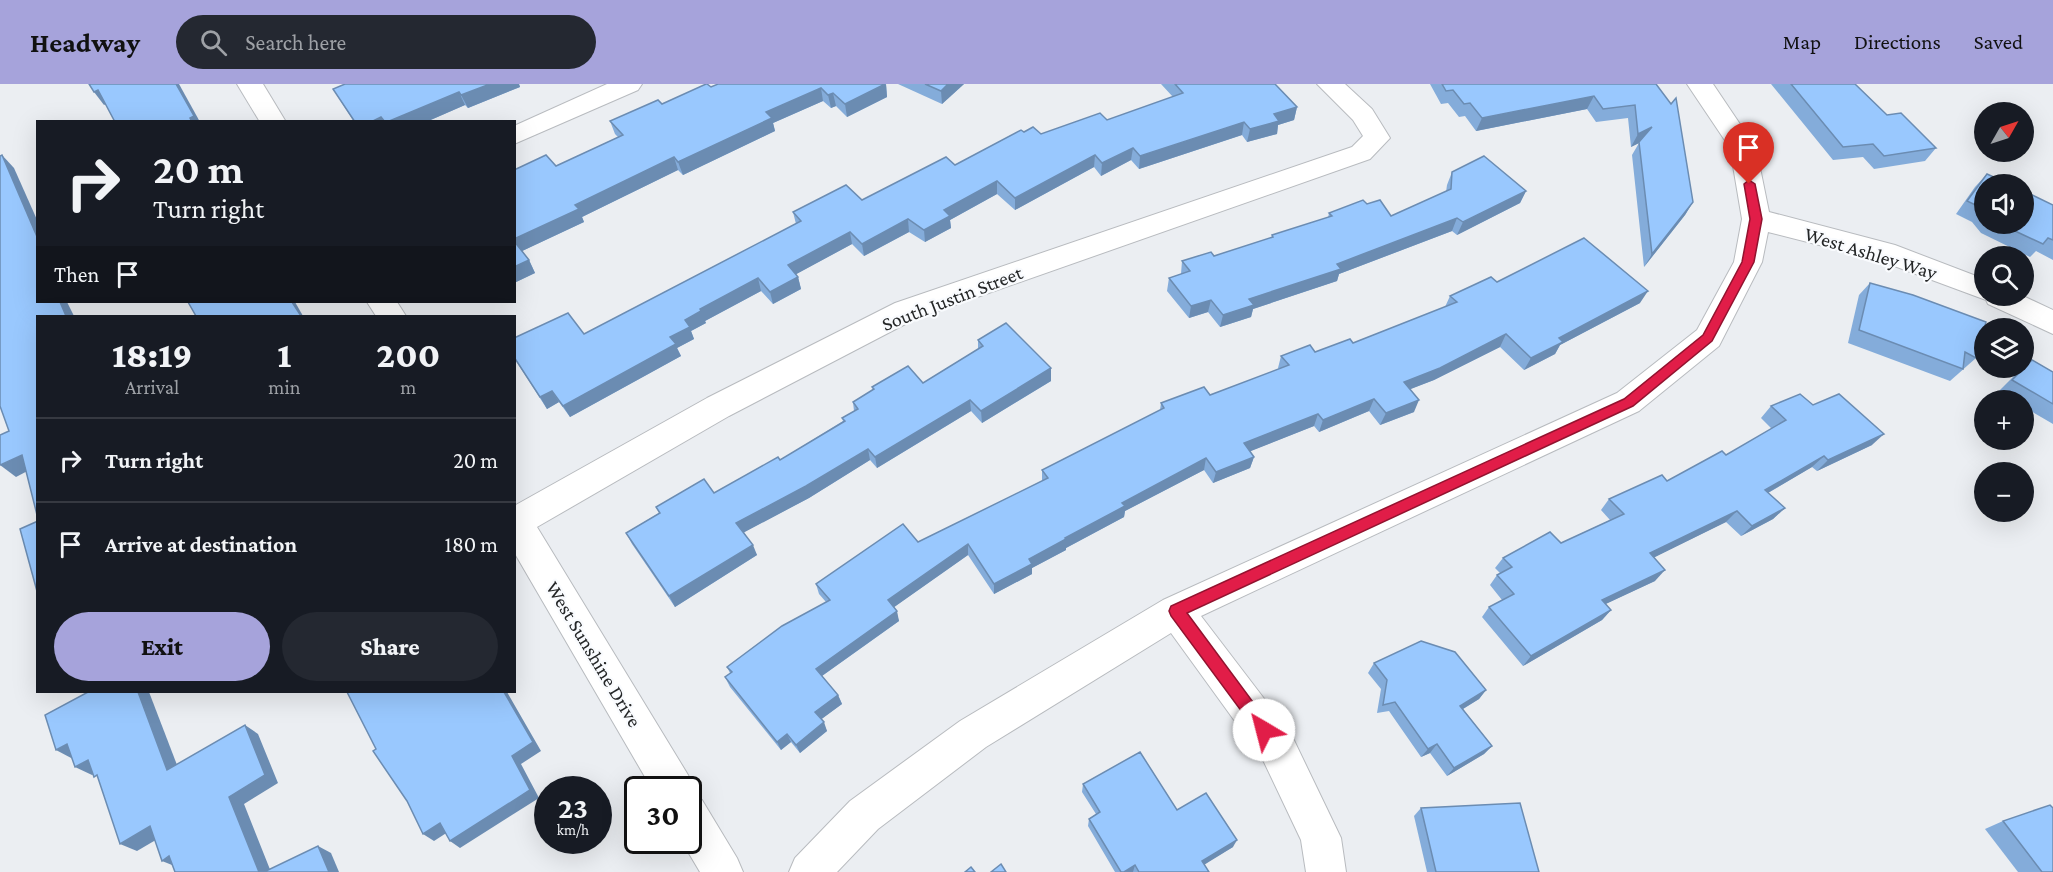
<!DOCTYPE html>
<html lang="en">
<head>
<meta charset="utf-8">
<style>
  body { margin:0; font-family:"Crimson Pro",serif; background:#242831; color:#f1f3f6; height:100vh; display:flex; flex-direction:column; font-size:22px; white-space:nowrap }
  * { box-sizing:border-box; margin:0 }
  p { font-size:20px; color:#9ea1a6 }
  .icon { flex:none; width:33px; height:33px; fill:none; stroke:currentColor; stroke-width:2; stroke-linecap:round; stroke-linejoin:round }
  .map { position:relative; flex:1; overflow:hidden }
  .panel { position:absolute; left:36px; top:231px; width:480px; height:378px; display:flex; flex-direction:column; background:#171b24; border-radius:0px; box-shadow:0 6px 24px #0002 }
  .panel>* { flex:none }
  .guide { position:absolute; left:36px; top:36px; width:480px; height:183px; border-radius:0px; box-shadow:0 6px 24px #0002; background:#171b24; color:#f1f3f6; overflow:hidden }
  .needle { width:39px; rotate:51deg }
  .fabs { position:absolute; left:1974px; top:18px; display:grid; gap:12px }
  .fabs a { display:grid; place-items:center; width:60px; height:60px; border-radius:50%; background:#171b24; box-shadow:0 6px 24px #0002; font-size:30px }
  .speed { position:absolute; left:534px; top:692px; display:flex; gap:12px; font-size:30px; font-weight:700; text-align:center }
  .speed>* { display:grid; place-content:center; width:78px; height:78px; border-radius:50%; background:#171b24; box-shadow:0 6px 24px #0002; line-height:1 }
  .speed small { font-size:15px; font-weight:400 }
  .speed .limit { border:3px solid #111; border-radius:9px; background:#fff; color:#111 }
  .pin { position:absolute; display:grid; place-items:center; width:51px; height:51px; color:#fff; margin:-62px -26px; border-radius:50% 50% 50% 0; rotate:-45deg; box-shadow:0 0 6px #0007 }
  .pin .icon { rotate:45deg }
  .me { position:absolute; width:66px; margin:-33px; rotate:323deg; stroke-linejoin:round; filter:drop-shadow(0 0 4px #0008) }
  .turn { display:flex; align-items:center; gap:21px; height:126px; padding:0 18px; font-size:27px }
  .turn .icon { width:78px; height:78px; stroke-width:2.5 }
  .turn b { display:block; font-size:42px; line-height:51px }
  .then { display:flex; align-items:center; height:57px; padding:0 18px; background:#0003; gap:12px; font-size:22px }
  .eta { display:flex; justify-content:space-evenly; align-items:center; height:102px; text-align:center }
  .eta b { font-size:36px; font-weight:800; line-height:42px }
  .cta { display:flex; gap:12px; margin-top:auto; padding:12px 18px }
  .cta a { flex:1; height:69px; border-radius:36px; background:#a6a3db; color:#111; font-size:24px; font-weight:800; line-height:69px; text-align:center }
  .cta a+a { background:#242831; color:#f1f3f6 }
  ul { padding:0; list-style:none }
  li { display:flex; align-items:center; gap:18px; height:84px; padding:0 18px; border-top:2px solid #363941 }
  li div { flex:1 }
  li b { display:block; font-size:22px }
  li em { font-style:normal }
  header { display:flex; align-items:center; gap:36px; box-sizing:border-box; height:84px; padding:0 30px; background:#a6a3db; color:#111 }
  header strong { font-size:28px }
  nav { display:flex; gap:33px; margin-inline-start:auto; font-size:21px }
  .search { width:420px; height:54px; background:#242831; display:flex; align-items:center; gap:15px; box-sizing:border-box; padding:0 21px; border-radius:33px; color:#9ea1a6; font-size:22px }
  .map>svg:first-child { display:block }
</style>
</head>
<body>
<header>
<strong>Headway</strong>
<div class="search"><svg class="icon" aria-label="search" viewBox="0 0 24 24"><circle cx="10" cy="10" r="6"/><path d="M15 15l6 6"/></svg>Search here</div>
<nav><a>Map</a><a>Directions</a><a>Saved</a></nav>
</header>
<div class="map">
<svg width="2053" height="788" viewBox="0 0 2053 788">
  <rect width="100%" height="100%" fill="#ebeef2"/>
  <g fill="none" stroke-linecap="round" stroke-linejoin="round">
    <defs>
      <g id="minor">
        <polygon points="237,0 263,0 286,38 260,38"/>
        <polygon points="607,0 642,0 638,6 514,60 514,42"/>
        <polygon points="1317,0 1345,0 1372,25 1390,54 1370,75 915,235 729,332 537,443 688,691 694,705 691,711 702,716 737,774 743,788 700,788 681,756 688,756 688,705 652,705 514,468 514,422 707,314 895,219 1352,63 1363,52 1353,36"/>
        <polygon points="1687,0 1713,0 1752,58 1756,64 1769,128 1895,161 1984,195 1984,212 2023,212 2053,226 2053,250 1988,220 1986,216 1878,176 1768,148 1762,178 1719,262 1639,327 1201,532 1291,650 1341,754 1346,788 1306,788 1301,756 1263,676 1171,549 986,663 878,745 837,788 789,788 795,774 850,717 960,637 1163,516 1617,309 1697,246 1734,178 1742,135 1730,64"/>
        <polygon points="367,218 397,218 406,232 376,232"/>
      </g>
    </defs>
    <use href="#minor" stroke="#b8bbbf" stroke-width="2"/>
    <use href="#minor" fill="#fff" fill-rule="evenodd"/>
  </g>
  <g fill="#84acda">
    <polygon points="345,0 519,0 520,3 468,24 465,21 426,38 354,38 333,5"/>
    <polygon points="886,0 887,13 847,33 836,22 831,24 823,17 773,39 775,47 683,91 678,86 582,133 584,138 522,167 529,176 535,189 514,199 514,86 556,82 618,53 615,50 610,37 711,3"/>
    <polygon points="898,0 964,0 942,20"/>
    <polygon points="1161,0 1275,0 1297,23 1294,36 1278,41 1277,50 1247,58 1242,51 1139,85 1131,76 1101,92 1094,83 1015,126 997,110 950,136 951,144 925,158 909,148 864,172 852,160 796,190 798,193 801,205 773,220 761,207 705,237 706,239 691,247 694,255 677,264 681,272 570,333 559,318 547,325 514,274 514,254 584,250 796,140 793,128 862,116 955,81 1024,48 1041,50 1107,36 1173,13"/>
    <polygon points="1430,0 1656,0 1693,118 1685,131 1644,183 1632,71 1639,59 1631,63 1628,34 1596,38 1587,25 1476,47 1465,32 1459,33 1448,19 1441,20"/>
    <polygon points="1771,0 1855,0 1887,31 1936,64 1925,77 1874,85 1863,73 1833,76"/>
    <polygon points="1452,88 1526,107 1520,119 1457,151 1452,147 1339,190 1337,197 1253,225 1251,233 1220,243 1208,228 1189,234 1167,207 1169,194 1181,190 1182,177 1214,172 1271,154 1272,151 1328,134 1329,129 1367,120 1391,132 1446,108 1447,101"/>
    <polygon points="1987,90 1984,100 1984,140 2024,140 2053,121 2053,176 2036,167 2030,173 1981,149 1972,138 1956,130 1975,103"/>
    <polygon points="1497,198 1640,219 1560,261 1555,270 1524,286 1500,263 1434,296 1410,305 1414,328 1380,341 1369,327 1319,348 1314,342 1250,367 1254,373 1250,384 1213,399 1204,386 1125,427 1124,433 1066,464 1066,466 1032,484 1032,490 994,510 968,471 894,523 899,537 822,592 838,611 842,620 821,635 827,647 800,669 791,658 781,666 730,603 725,593 730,589 727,583 826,518 819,510 816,500 918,458 1042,397 1042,386 1160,326 1161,319 1210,311 1279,285 1278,284 1281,272 1315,268 1353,259 1445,223 1450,212"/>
    <polygon points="1870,199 1976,274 1950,297 1848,259 1859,211"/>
    <polygon points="978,256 1051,284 1051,297 982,339 971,327 877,384 870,376 809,414 744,448 757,471 675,523 632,460 626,449 659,429 656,423 714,409 780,376 843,337 842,334 854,327 853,318 873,306 872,303 923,299 978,265"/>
    <polygon points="2032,276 2053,288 2053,340 2024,323 2024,316 2013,316 1998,308 2018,288"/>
    <polygon points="1813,321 1872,361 1817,387 1812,383 1768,409 1785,424 1773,435 1741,452 1726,438 1654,473 1655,497 1605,520 1611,526 1602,536 1523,582 1482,533 1489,523 1502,516 1490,501 1497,491 1500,489 1495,484 1503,474 1561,459 1610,436 1601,426 1609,415 1667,397 1726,371 1772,345 1761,334 1771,322"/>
    <polygon points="1374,579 1486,606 1479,615 1463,625 1492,662 1484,670 1447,692 1430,669 1421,673 1389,627 1377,629 1381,605 1368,589"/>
    <polygon points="1083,700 1233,763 1204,780 1209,788 1115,788 1088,742 1089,735 1096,730 1082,708"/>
    <polygon points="1421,724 1539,788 1427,788 1414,732"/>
    <polygon points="2003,737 2053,788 2018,788 1985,745"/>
  </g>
  <g fill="#6b8cb2">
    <polygon points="176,0 179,0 200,38 192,38"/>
    <polygon points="490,0 519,0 520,3 468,24 461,11"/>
    <polygon points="886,0 887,13 847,33 845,20"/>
    <polygon points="948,0 964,0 942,20 941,7"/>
    <polygon points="821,4 823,17 773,39 775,47 683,91 678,78 766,28"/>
    <polygon points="98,6 108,19 104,21 94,8"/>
    <polygon points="459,8 465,21 426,38 387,38"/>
    <polygon points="833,9 836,22 831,24 828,11"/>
    <polygon points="1594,12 1587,25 1476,47 1482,34"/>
    <polygon points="1297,23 1294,36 1278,41 1277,50 1247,58 1250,45 1274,30"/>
    <polygon points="381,33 384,38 371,38"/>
    <polygon points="1244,38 1242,51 1139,85 1140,72"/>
    <polygon points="1652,43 1645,56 1631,63 1638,50"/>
    <polygon points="1133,64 1131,76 1101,92 1102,79"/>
    <polygon points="2,71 14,84 38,138 38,155"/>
    <polygon points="1095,71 1094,83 1015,126 1015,114"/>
    <polygon points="674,73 678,86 582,133 584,138 520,168 514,158 514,155 575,121"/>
    <polygon points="997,97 997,110 950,136 951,144 925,158 924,146 944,126"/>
    <polygon points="1526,107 1520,119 1457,151 1463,138"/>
    <polygon points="1693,118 1685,131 1644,183 1652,170"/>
    <polygon points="1457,134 1452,147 1339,190 1337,197 1253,225 1251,233 1220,243 1223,231 1249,215 1337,180"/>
    <polygon points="908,135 909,148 864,172 862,160"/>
    <polygon points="850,148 852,160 791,193 788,181"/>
    <polygon points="529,176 535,189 514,199 514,183"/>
    <polygon points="798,193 801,205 773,220 770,208"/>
    <polygon points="758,194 761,207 705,237 706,239 691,247 694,255 677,264 681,272 570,333 563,322 670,253 685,236 700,225"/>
    <polygon points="1648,207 1640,219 1560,261 1555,270 1524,286 1531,274 1559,254"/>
    <polygon points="1211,216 1208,228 1189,234 1191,222"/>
    <polygon points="60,218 67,218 74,232 66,232"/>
    <polygon points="292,218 295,218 303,232 301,232"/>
    <polygon points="1506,250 1500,263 1434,296 1398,310 1404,298"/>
    <polygon points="1051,284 1051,297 982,339 981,327"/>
    <polygon points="552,307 559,318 547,325 540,313"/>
    <polygon points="1374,315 1369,327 1319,348 1323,336"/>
    <polygon points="970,316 971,327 877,384 875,373"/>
    <polygon points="1419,316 1414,328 1380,341 1386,329"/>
    <polygon points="1318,330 1314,342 1241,371 1244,359"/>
    <polygon points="1884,350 1872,361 1817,387 1828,376"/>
    <polygon points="868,365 870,376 809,414 741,450 736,439"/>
    <polygon points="22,371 37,382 16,393 0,381"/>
    <polygon points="1824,372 1812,383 1754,417 1765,406"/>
    <polygon points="1254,373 1250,384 1213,399 1216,388"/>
    <polygon points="1206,374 1204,386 1125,427 1124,433 1066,464 1066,466 1032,484 1032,490 994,510 994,500 1029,475 1122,419"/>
    <polygon points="1785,424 1773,435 1741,452 1752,442"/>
    <polygon points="1737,427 1726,438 1641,480 1650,469"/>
    <polygon points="968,460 968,471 890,526 888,516"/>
    <polygon points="753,461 757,471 675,523 669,512"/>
    <polygon points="1665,486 1655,497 1593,526 1602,516"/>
    <polygon points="1611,526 1602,536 1523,582 1531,572"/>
    <polygon points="897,527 899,537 819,594 816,585"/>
    <polygon points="1486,606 1479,615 1453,631 1460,622"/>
    <polygon points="138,608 149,608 182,694 167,686"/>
    <polygon points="504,608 507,608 541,667 521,680 539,714 460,764 450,757 512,672"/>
    <polygon points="838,611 842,620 819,637 815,628"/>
    <polygon points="824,638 827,647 800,669 796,661"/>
    <polygon points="245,641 258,650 278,699 244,720 271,788 259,788 229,713"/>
    <polygon points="787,650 791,658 781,666 777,658"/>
    <polygon points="67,660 73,675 56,666"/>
    <polygon points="1437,660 1430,669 1421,673 1428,665"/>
    <polygon points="1492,662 1484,670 1447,692 1454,684"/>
    <polygon points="88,676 104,684 92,691 75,683"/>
    <polygon points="440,739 451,746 434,757 423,750"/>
    <polygon points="150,742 166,750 137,767 120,760"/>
    <polygon points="1237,756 1233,763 1199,784 1202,777"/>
    <polygon points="318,762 331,769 339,788 329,788"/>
    <polygon points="169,772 177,783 162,777"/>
    <polygon points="1135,781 1133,788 1124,788"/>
  </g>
  <g fill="#99c8fe" stroke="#6b8cb2" stroke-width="1.5">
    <polygon points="89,0 176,0 194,32 190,34 192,38 115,38 98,6 94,8"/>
    <polygon points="345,0 490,0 461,11 459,8 387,38 385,38 381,33 371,38 355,38 333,5"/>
    <polygon points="706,0 707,0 711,3 718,0 885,0 845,20 833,9 828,11 821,4 766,28 772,34 678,78 674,73 575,121 579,125 514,155 514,86 546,71 556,82 623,51 610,37 658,16 662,20"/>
    <polygon points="925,0 948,0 941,7"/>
    <polygon points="1175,0 1275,0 1297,23 1274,30 1279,37 1250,45 1244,38 1140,72 1133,64 1102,79 1095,71 1015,114 997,97 944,126 950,132 924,146 908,135 862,160 850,148 788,181 798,193 770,208 758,194 700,225 701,227 685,236 690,243 670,253 676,260 563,322 552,307 540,313 514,273 514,254 568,229 584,250 801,137 793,128 846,101 862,116 946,73 955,81 1021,46 1024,48 1033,43 1041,50 1100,29 1107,36 1183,9"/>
    <polygon points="1442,0 1656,0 1671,20 1676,14 1693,118 1652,170 1639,58 1652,43 1638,50 1635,21 1603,25 1594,12 1482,34 1470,19 1464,20 1453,6 1446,7"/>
    <polygon points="1791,0 1855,0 1887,31 1901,29 1936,64 1884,72 1873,60 1843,63"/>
    <polygon points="2,71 38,155 38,218 60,218 66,232 38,232 38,435 22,371 0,381 0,351 9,347 0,322 0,72"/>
    <polygon points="1484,72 1526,107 1463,138 1457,134 1337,180 1341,185 1249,215 1254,221 1223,231 1211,216 1191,222 1169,194 1190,187 1182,177 1211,168 1214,172 1273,153 1272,151 1332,132 1329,129 1363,116 1367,120 1380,116 1391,132 1451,105 1452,88"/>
    <polygon points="1987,90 2009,100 1984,100 1984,125 1967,117"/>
    <polygon points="2024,107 2053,121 2053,156 2048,154 2043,160 2000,140 2024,140"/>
    <polygon points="1584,154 1648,207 1559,254 1563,258 1531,274 1506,250 1440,284 1404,298 1419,316 1386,329 1374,315 1323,336 1318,330 1244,359 1254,373 1216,388 1206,374 1122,419 1125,422 1065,454 1066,455 1029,475 1032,480 994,500 968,460 888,516 897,527 816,585 838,611 815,628 824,638 796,661 787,650 777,658 725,593 732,588 727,583 782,542 830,516 816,500 903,440 918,458 1048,394 1042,386 1164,324 1161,319 1204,303 1210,311 1289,281 1281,272 1310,261 1315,268 1350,255 1353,259 1457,218 1450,212 1491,193 1497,198"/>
    <polygon points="514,157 529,176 514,183"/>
    <polygon points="1870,199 1913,211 1986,238 1976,274 1965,268 1963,285 1859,246"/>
    <polygon points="188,218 292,218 301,232 196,232"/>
    <polygon points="1006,239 1051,284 981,327 970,316 875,373 868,365 806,402 736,439 753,461 669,512 626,449 660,429 656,423 704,395 714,409 778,373 780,376 845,337 842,334 858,325 853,318 874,305 872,303 908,282 923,299 983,262 978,256"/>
    <polygon points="2032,276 2053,288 2053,320 2012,296"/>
    <polygon points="1800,310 1813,321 1839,310 1884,350 1828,376 1824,372 1765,406 1785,424 1752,442 1737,427 1650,469 1665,486 1602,516 1611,526 1531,572 1489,523 1514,510 1497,491 1512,483 1503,474 1550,448 1561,459 1624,430 1609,415 1662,391 1667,397 1722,367 1726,371 1786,336 1771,322"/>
    <polygon points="38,437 38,511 20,445"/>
    <polygon points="1421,557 1455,568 1486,606 1460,622 1492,662 1454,684 1437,660 1428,665 1395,618 1383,621 1387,596 1374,579"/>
    <polygon points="88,608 138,608 167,686 245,641 265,691 229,713 259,788 175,788 169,772 162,777 150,742 120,760 97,691 94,693 88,676 75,683 67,660 56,666 45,631"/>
    <polygon points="347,608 504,608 533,658 512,672 530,706 450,757 440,739 423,750 407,717 373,667 376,665"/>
    <polygon points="1140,668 1177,726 1206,709 1237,756 1202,777 1209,788 1139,788 1135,781 1124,788 1121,788 1089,735 1100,728 1083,700"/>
    <polygon points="1520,719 1539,788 1436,788 1421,724"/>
    <polygon points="2050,721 2053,724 2053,788 2042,788 2003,737"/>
    <polygon points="318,762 329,788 264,788"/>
    <polygon points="1001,780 1006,788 991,788"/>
    <polygon points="971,783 975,788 965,788"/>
  </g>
  <polygon fill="#e11d48" stroke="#92132f" stroke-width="1.5" points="1749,96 1755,100 1762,135 1754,178 1712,257 1633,322 1187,529 1270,641 1272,646 1270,651 1264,654 1259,651 1171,532 1169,527 1171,522 1624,315 1703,251 1742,178 1750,135 1744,100"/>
  <g text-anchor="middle" stroke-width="4.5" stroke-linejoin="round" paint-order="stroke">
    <g font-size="20" fill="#242627" stroke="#f9fbfe">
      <text transform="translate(1871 169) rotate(17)" y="7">West Ashley Way</text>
      <text transform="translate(952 214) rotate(-21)" y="7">South Justin Street</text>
      <text transform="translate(594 570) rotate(59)" y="7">West Sunshine Drive</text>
    </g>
  </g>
</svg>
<div class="fabs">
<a><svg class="needle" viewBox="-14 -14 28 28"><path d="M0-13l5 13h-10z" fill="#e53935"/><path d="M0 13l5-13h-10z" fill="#9ea1a6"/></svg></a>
<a><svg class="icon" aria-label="sound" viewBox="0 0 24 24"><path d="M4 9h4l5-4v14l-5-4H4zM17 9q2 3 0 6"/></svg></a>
<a><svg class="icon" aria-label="search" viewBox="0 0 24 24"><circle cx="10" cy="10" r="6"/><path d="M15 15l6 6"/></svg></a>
<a><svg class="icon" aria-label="layers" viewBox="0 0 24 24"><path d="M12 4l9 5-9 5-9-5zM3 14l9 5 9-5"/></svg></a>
<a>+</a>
<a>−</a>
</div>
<div class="speed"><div>23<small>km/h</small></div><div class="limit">30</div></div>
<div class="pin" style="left:1749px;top:100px;background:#d93025"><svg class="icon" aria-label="arrive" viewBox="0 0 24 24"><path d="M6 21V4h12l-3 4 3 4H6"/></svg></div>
<svg class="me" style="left:1264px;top:646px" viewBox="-20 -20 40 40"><circle r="19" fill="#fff"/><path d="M0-13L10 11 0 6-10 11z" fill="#e11d48"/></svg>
<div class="guide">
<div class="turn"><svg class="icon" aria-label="right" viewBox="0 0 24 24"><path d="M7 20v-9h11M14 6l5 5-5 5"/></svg><div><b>20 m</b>Turn right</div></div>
<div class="then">Then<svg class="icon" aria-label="arrive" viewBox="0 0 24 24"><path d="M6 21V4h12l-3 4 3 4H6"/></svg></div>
</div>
<section class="panel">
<div class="eta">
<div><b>18:19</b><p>Arrival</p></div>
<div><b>1</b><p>min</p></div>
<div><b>200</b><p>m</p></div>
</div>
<ul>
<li><svg class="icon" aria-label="right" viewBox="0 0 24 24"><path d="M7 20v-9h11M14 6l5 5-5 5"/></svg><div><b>Turn right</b></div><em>20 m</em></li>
<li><svg class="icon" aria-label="arrive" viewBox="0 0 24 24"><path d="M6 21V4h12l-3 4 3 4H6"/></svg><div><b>Arrive at destination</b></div><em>180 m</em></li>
</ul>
<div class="cta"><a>Exit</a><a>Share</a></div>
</section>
</div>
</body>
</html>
